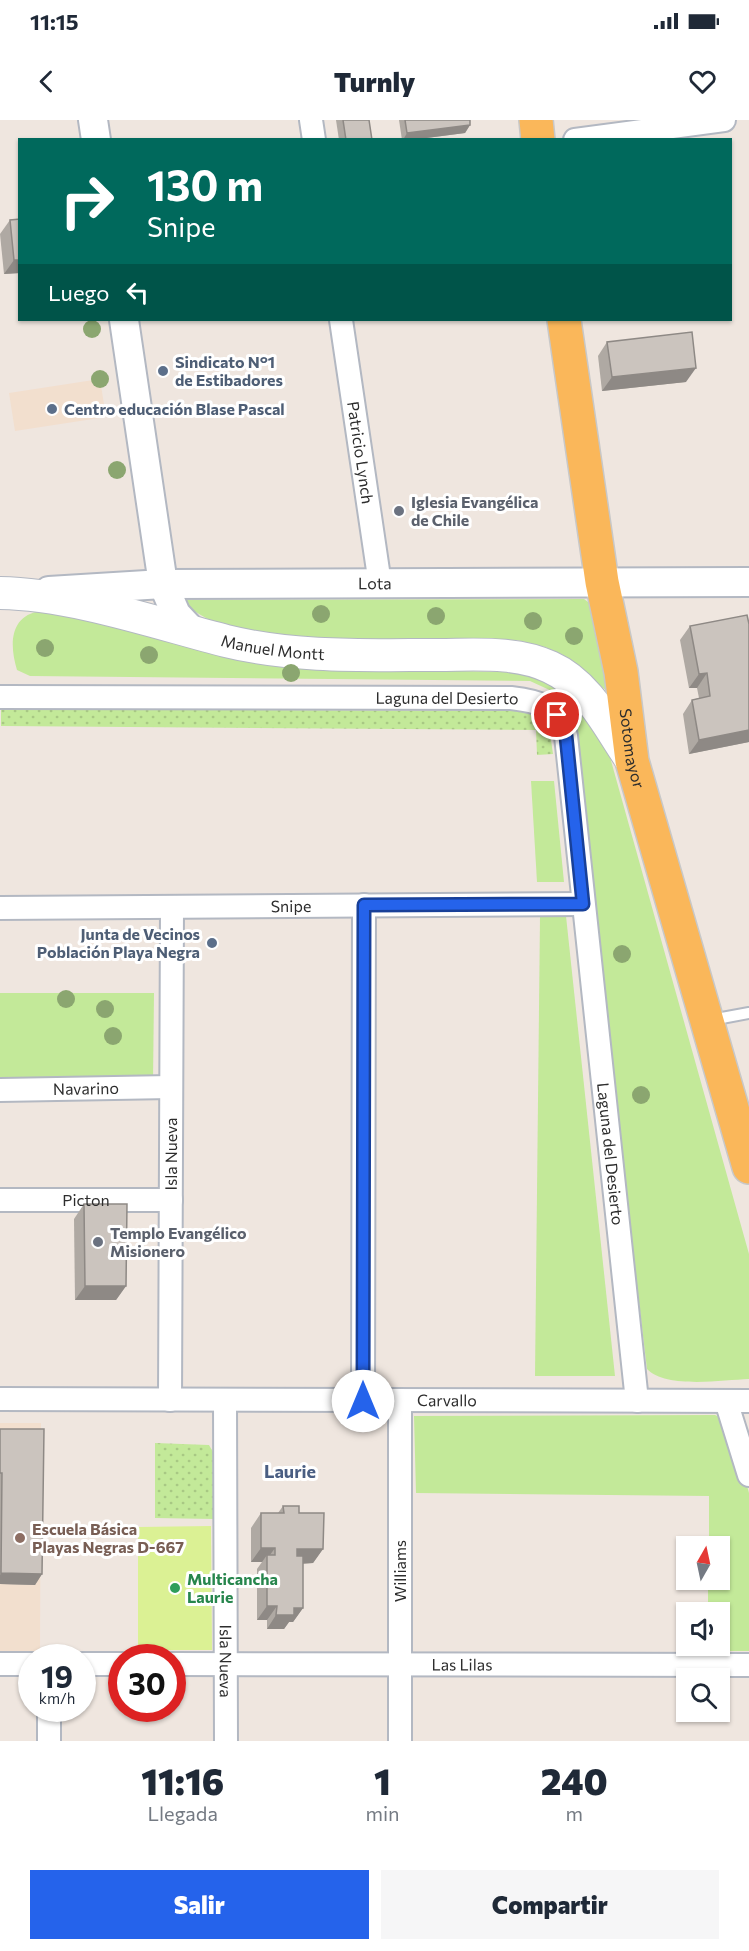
<!DOCTYPE html>
<html lang="es">
<head>
<meta charset="utf-8">
<style>
  body { margin:0; font-family:Commissioner,sans-serif; background:#f6f6f7; color:#1f2937; height:100vh; display:flex; flex-direction:column; font-size:22px; white-space:nowrap }
  * { box-sizing:border-box; margin:0 }
  p { font-size:20px; color:#747a83 }
  .icon { flex:none; width:33px; height:33px; fill:none; stroke:currentColor; stroke-width:2; stroke-linecap:round; stroke-linejoin:round }
  .map { position:relative; height:1621px; overflow:hidden }
  .side { display:flex; flex-direction:column; background:#fff; flex:1 }
  .side>* { flex:none }
  .top-card { position:absolute; left:18px; top:18px; width:714px; height:183px; border-radius:0px; box-shadow:0 2px 4px #0004; background:#00695c; color:#fff; overflow:hidden }
  .needle { width:39px; rotate:9deg }
  .buttons { position:absolute; left:676px; top:1416px; display:grid; gap:12px }
  .buttons a { display:grid; place-items:center; width:54px; height:54px; border-radius:0px; background:#fff; box-shadow:0 2px 4px #0004; font-size:30px }
  .speed { position:absolute; left:18px; top:1524px; display:flex; gap:12px; font-size:30px; font-weight:700; text-align:center }
  .speed>* { display:grid; place-content:center; width:78px; height:78px; border-radius:50%; background:#fff; box-shadow:0 2px 4px #0004; line-height:1 }
  .speed small { font-size:15px; font-weight:400 }
  .speed .limit { border:9px solid #d22; background:#fff; color:#111 }
  .pin { position:absolute; display:grid; place-items:center; width:51px; height:51px; color:#fff; margin:-26px; border:3px solid #fff; border-radius:50%; box-shadow:0 2px 6px #0007 }
  .me { position:absolute; width:66px; margin:-33px; rotate:0deg; stroke-linejoin:round; filter:drop-shadow(0 0 4px #0008) }
  .turn { display:flex; align-items:center; gap:21px; height:126px; padding:0 30px; font-size:27px }
  .turn .icon { width:78px; height:78px; stroke-width:2.5 }
  .turn b { display:block; font-size:42px; line-height:51px }
  .then { display:flex; align-items:center; height:57px; padding:0 30px; background:#0003; gap:12px; font-size:22px }
  .eta { display:flex; justify-content:space-evenly; align-items:center; height:102px; text-align:center }
  .eta b { font-size:36px; font-weight:800; line-height:42px }
  .action { display:flex; gap:12px; margin-top:auto; padding:12px 30px }
  .action a { flex:1; height:69px; border-radius:0px; background:#2563eb; color:#fff; font-size:24px; font-weight:800; line-height:69px; text-align:center }
  .action a+a { background:#f6f6f7; color:#1f2937 }
  .status { display:flex; justify-content:space-between; align-items:center; height:42px; padding:0 30px; background:#fff; direction:ltr }
  .status svg { height:16px; fill:currentColor }
  header { display:flex; justify-content:space-between; align-items:center; height:78px; padding:0 30px; background:#fff; font-size:27px; font-weight:800 }
  .map>svg:first-child { display:block }
</style>
</head>
<body>
<div class="status"><b>11:15</b><svg viewBox="0 0 49 12"><path d="M0 12V9h3v3zM5 12V6h3v6zM10 12V3h3v9zM15 12V0h3v12zM26 1h20v11H26zM47 4h2v5h-2z"/></svg></div>
<header><svg class="icon" aria-label="back" viewBox="0 0 24 24"><path d="M15 5l-7 7 7 7"/></svg>Turnly<svg class="icon" aria-label="heart" viewBox="0 0 24 24"><path d="M12 20l-8-8c-3-5 5-10 8-4 3-6 11-1 8 4z"/></svg></header>
<div class="map">
<svg width="749" height="1621" viewBox="0 0 749 1621">
  <defs>
    <pattern id="grass-dots" width="8" height="8" patternUnits="userSpaceOnUse" patternTransform="scale(1.5)"><rect width="8" height="8" fill="#c3e999"/><path d="M2 2h.1M6 6h.1" fill="none" stroke="#a8c884" stroke-width="1.8" stroke-linecap="round"/></pattern>
  </defs>
  <rect width="100%" height="100%" fill="#efe6df"/>
  <g fill="#f2dfce">
    <polygon points="100,259 106,297 15,311 9,273"/>
    <polygon points="0,1303 41,1303 40,1533 0,1533"/>
  </g>
  <g fill="url(#grass-dots)">
    <polygon points="1,589 535,591 548,599 553,634 537,635 536,610 1,606"/>
    <polygon points="155,1323 209,1325 213,1332 214,1399 155,1398"/>
  </g>
  <g fill="#c3e999">
    <path d="M584 479 592 485 608 572 563 535 545 527 517 520C478 521 438 520 398 520 341 520 228 525 186 484V480Z"/>
    <path d="M41 491 342 548 535 553 563 563 608 630 749 1134V1259C722 1260 666 1269 647 1249L569 596 554 572 530 561 30 556 17 550C9 524 10 495 41 491Z"/>
    <polygon points="531,661 554,661 564,762 537,762"/>
    <polygon points="566,796 615,1256 535,1256 540,797"/>
    <polygon points="0,873 154,873 153,963 0,965"/>
    <polygon points="715,1295 726,1300 731,1307 749,1373 749,1531 707,1531 707,1526 720,1526 720,1492 708,1492 708,1460 720,1460 720,1426 709,1426 709,1376 416,1373 414,1296"/>
  </g>
  <polygon fill="#dbf194" points="211,1406 212,1530 138,1530 138,1407"/>
  <g fill="none" stroke-linecap="round" stroke-linejoin="round">
    <defs>
      <polyline id="service" points="711,900 749,893"/>
      <g id="minor">
        <polyline points="311,0 314,20"/>
        <polyline points="575,20 724,0"/>
        <path id="s1" d="M341 200 380 464"/>
        <path id="s2" d="M0 577 511 578C538 581 559 586 566 616L637 1281"/>
        <path id="s3" d="M0 788 583 784"/>
        <path id="s4" d="M0 970 171 967"/>
        <path id="s5" d="M0 1080H171"/>
        <path id="s6" d="M0 1279 749 1281"/>
        <path id="s7" d="M170 1280 172 787"/>
        <path id="s8" d="M225 1280 226 1621"/>
        <polyline points="363,1281 364,785"/>
        <polyline points="721,1281 727,1284 749,1355"/>
        <polyline points="0,1544 32,1544"/>
        <polyline points="82,1544 122,1544"/>
        <path id="s9" d="M172 1544 749 1545"/>
        <polyline points="49,1588 49,1621"/>
        <polyline points="400,1621 400,1280"/>
      </g>
      <g id="tertiary">
        <polyline points="93,0 96,20"/>
        <polyline points="124,200 163,464 176,494 191,510"/>
        <path id="s10" d="M49 471 163 464 749 462"/>
      </g>
      <g id="secondary">
        <path id="s11" d="M0 473C72 474 156 503 226 521 295 538 367 535 438 535 475 535 516 531 550 547 590 565 608 607 632 641"/>
      </g>
      <g id="primary">
        <polyline points="536,0 538,20"/>
        <path id="s12" d="M564 200 602 462 621 552 632 641 749 1047"/>
      </g>
    </defs>
    <use href="#service" stroke="#b3b8c2" stroke-width="14"/>
    <use href="#minor" stroke="#b3b8c2" stroke-width="26"/>
    <use href="#tertiary" stroke="#b3b8c2" stroke-width="32"/>
    <use href="#secondary" stroke="#b3b8c2" stroke-width="34"/>
    <use href="#primary" stroke="#c8c8c8" stroke-width="36"/>
    <use href="#service" stroke="#fff" stroke-width="10"/>
    <use href="#minor" stroke="#fff" stroke-width="22"/>
    <use href="#tertiary" stroke="#fff" stroke-width="28"/>
    <use href="#secondary" stroke="#fff" stroke-width="32"/>
    <use href="#primary" stroke="#fab75a" stroke-width="33"/>
  </g>
  <g fill="#8ba670">
    <circle cx="92" cy="209" r="9"/>
    <circle cx="100" cy="259" r="9"/>
    <circle cx="117" cy="350" r="9"/>
    <circle cx="321" cy="494" r="9"/>
    <circle cx="436" cy="496" r="9"/>
    <circle cx="533" cy="501" r="9"/>
    <circle cx="574" cy="516" r="9"/>
    <circle cx="45" cy="528" r="9"/>
    <circle cx="149" cy="535" r="9"/>
    <circle cx="291" cy="553" r="9"/>
    <circle cx="622" cy="834" r="9"/>
    <circle cx="66" cy="879" r="9"/>
    <circle cx="105" cy="889" r="9"/>
    <circle cx="113" cy="916" r="9"/>
    <circle cx="641" cy="975" r="9"/>
  </g>
  <g fill="#afa9a3">
    <polygon points="336,0 369,0 372,20 339,20"/>
    <polygon points="399,0 470,0 470,5 465,13 411,20 402,20"/>
    <polygon points="20,99 20,153 4,154 0,114 10,100"/>
    <polygon points="607,222 686,262 602,271 598,236"/>
    <polygon points="749,504 749,622 689,634 683,594 692,580 699,578 697,568 689,568 680,520 690,506"/>
    <polygon points="84,1084 126,1166 116,1180 75,1180 74,1099"/>
    <polygon points="0,1309 42,1454 35,1465 0,1464"/>
    <polygon points="283,1386 299,1393 323,1429 313,1443 303,1444 303,1488 293,1502 289,1502 284,1509 267,1509 267,1500 257,1500 257,1449 262,1442 251,1442 251,1408 261,1393 278,1393"/>
  </g>
  <g fill="#8e8985">
    <polygon points="470,5 465,13 411,20 403,20 407,13"/>
    <polygon points="14,140 20,140 20,153 4,154"/>
    <polygon points="696,248 686,262 602,271 612,257"/>
    <polygon points="707,553 697,568 689,568 699,554"/>
    <polygon points="749,610 749,622 689,634 699,620"/>
    <polygon points="85,1166 126,1166 116,1180 75,1180"/>
    <polygon points="261,1428 275,1428 267,1439 267,1435 262,1442 251,1442"/>
    <polygon points="297,1429 323,1429 313,1443 287,1444"/>
    <polygon points="1,1453 42,1454 35,1465 0,1464 0,1455"/>
    <polygon points="267,1486 277,1486 267,1500 257,1500"/>
    <polygon points="294,1488 303,1488 293,1502 289,1502 284,1509 267,1509 276,1495"/>
  </g>
  <g fill="#cbc4be" stroke="#8e8985" stroke-width="1.5">
    <polygon points="343,0 369,0 372,20 346,20"/>
    <polygon points="405,0 470,0 470,5 407,13"/>
    <polygon points="20,99 20,140 14,140 10,100"/>
    <polygon points="692,212 696,248 612,257 607,222"/>
    <polygon points="747,495 749,504 749,610 699,620 692,580 710,576 707,553 699,554 690,506"/>
    <polygon points="84,1084 127,1084 126,1166 85,1166"/>
    <polygon points="0,1309 44,1309 42,1454 1,1453 2,1353 0,1353"/>
    <polygon points="283,1386 299,1386 299,1393 324,1393 323,1429 297,1429 297,1436 303,1436 303,1488 294,1488 294,1495 276,1495 277,1486 267,1486 267,1435 275,1435 275,1428 261,1428 261,1393 284,1393"/>
  </g>
  <g fill="none" stroke-linecap="round" stroke-linejoin="round">
    <defs>
      <polyline id="route" points="363,1281 364,785 583,784 566,616 557,595"/>
    </defs>
    <use href="#route" stroke="#184099" stroke-width="15"/>
    <use href="#route" stroke="#2563eb" stroke-width="10"/>
  </g>
  <g fill="#5c6f8a" stroke="#fff" stroke-width="2">
    <circle cx="163" cy="251" r="6"/>
    <circle cx="52" cy="289" r="6"/>
    <circle cx="212" cy="823" r="6"/>
  </g>
  <g fill="#6b7280" stroke="#fff" stroke-width="2">
    <circle cx="399" cy="391" r="6"/>
    <circle cx="98" cy="1122" r="6"/>
  </g>
  <circle fill="#8d6e63" stroke="#fff" stroke-width="2" cx="20" cy="1418" r="6"/>
  <circle fill="#2e9e5b" stroke="#fff" stroke-width="2" cx="175" cy="1468" r="6"/>
  <g text-anchor="middle" stroke-width="6" stroke-linejoin="round" paint-order="stroke">
    <g font-size="16" font-weight="bold" fill="#4e5e75" stroke="#fff" text-anchor="start">
      <text x="175" y="248">Sindicato N°1<tspan x="175" dy="18">de Estibadores</tspan></text>
      <text x="64" y="295">Centro educación Blase Pascal</text>
      <text x="200" y="820" text-anchor="end">Junta de Vecinos<tspan x="200" dy="18">Población Playa Negra</tspan></text>
    </g>
    <g font-size="16" fill="#2d2d2d" stroke="#fff">
      <text dy="6" stroke="none"><textPath href="#s1" startOffset="134">Patricio Lynch</textPath></text>
      <text dy="6" stroke="none"><textPath href="#s10" startOffset="326">Lota</textPath></text>
      <text dy="6" stroke="none"><textPath href="#s11" startOffset="279">Manuel Montt</textPath></text>
      <text dy="6" stroke="none"><textPath href="#s2" startOffset="447">Laguna del Desierto</textPath></text>
      <text dy="6" stroke="none"><textPath href="#s12" startOffset="434">Sotomayor</textPath></text>
      <text dy="6" stroke="none"><textPath href="#s3" startOffset="291">Snipe</textPath></text>
      <text dy="6" stroke="none"><textPath href="#s4" startOffset="86">Navarino</textPath></text>
      <text dy="6" stroke="none"><textPath href="#s7" startOffset="246">Isla Nueva</textPath></text>
      <text dy="6" stroke="none"><textPath href="#s2" startOffset="1004">Laguna del Desierto</textPath></text>
      <text dy="6" stroke="none"><textPath href="#s5" startOffset="86">Picton</textPath></text>
      <text dy="6" stroke="none"><textPath href="#s6" startOffset="447">Carvallo</textPath></text>
      <text transform="translate(400 1451) rotate(-90)" y="6">Williams</text>
      <text dy="6" stroke="none"><textPath href="#s8" startOffset="261">Isla Nueva</textPath></text>
      <text dy="6" stroke="none"><textPath href="#s9" startOffset="290">Las Lilas</textPath></text>
    </g>
    <g font-size="16" font-weight="bold" fill="#5b616d" stroke="#fff" text-anchor="start">
      <text x="411" y="388">Iglesia Evangélica<tspan x="411" dy="18">de Chile</tspan></text>
      <text x="110" y="1119">Templo Evangélico<tspan x="110" dy="18">Misionero</tspan></text>
    </g>
    <g font-size="16" font-weight="bold" fill="#785e54" stroke="#fff" text-anchor="start">
      <text x="32" y="1415">Escuela Básica<tspan x="32" dy="18">Playas Negras D-667</tspan></text>
    </g>
    <g font-size="16" font-weight="bold" fill="#27864d" stroke="#fff" text-anchor="start">
      <text x="187" y="1465">Multicancha<tspan x="187" dy="18">Laurie</tspan></text>
    </g>
    <g font-size="18" font-weight="bold" fill="#4a5e82" stroke="#fff">
      <text x="290" y="1358">Laurie</text>
    </g>
  </g>
</svg>
<div class="buttons">
<a><svg class="needle" viewBox="-14 -14 28 28"><path d="M0-13l5 13h-10z" fill="#e53935"/><path d="M0 13l5-13h-10z" fill="#747a83"/></svg></a>
<a><svg class="icon" aria-label="sound" viewBox="0 0 24 24"><path d="M4 9h4l5-4v14l-5-4H4zM17 9q2 3 0 6"/></svg></a>
<a><svg class="icon" aria-label="search" viewBox="0 0 24 24"><circle cx="10" cy="10" r="6"/><path d="M15 15l6 6"/></svg></a>
</div>
<div class="speed"><div>19<small>km/h</small></div><div class="limit">30</div></div>
<div class="pin" style="left:557px;top:595px;background:#d93025"><svg class="icon" aria-label="arrive" viewBox="0 0 24 24"><path d="M6 21V4h12l-3 4 3 4H6"/></svg></div>
<svg class="me" style="left:363px;top:1281px" viewBox="-20 -20 40 40"><circle r="19" fill="#fff"/><path d="M0-13L10 11 0 6-10 11z" fill="#2563eb"/></svg>
<div class="top-card">
<div class="turn"><svg class="icon" aria-label="right" viewBox="0 0 24 24"><path d="M7 20v-9h11M14 6l5 5-5 5"/></svg><div><b>130 m</b>Snipe</div></div>
<div class="then">Luego<svg class="icon" aria-label="left" viewBox="0 0 24 24"><path d="M17 20v-9H6M10 6l-5 5 5 5"/></svg></div>
</div>
</div>
<section class="side">
<div class="eta">
<div><b>11:16</b><p>Llegada</p></div>
<div><b>1</b><p>min</p></div>
<div><b>240</b><p>m</p></div>
</div>
<div class="action"><a>Salir</a><a>Compartir</a></div>
</section>
</body>
</html>
